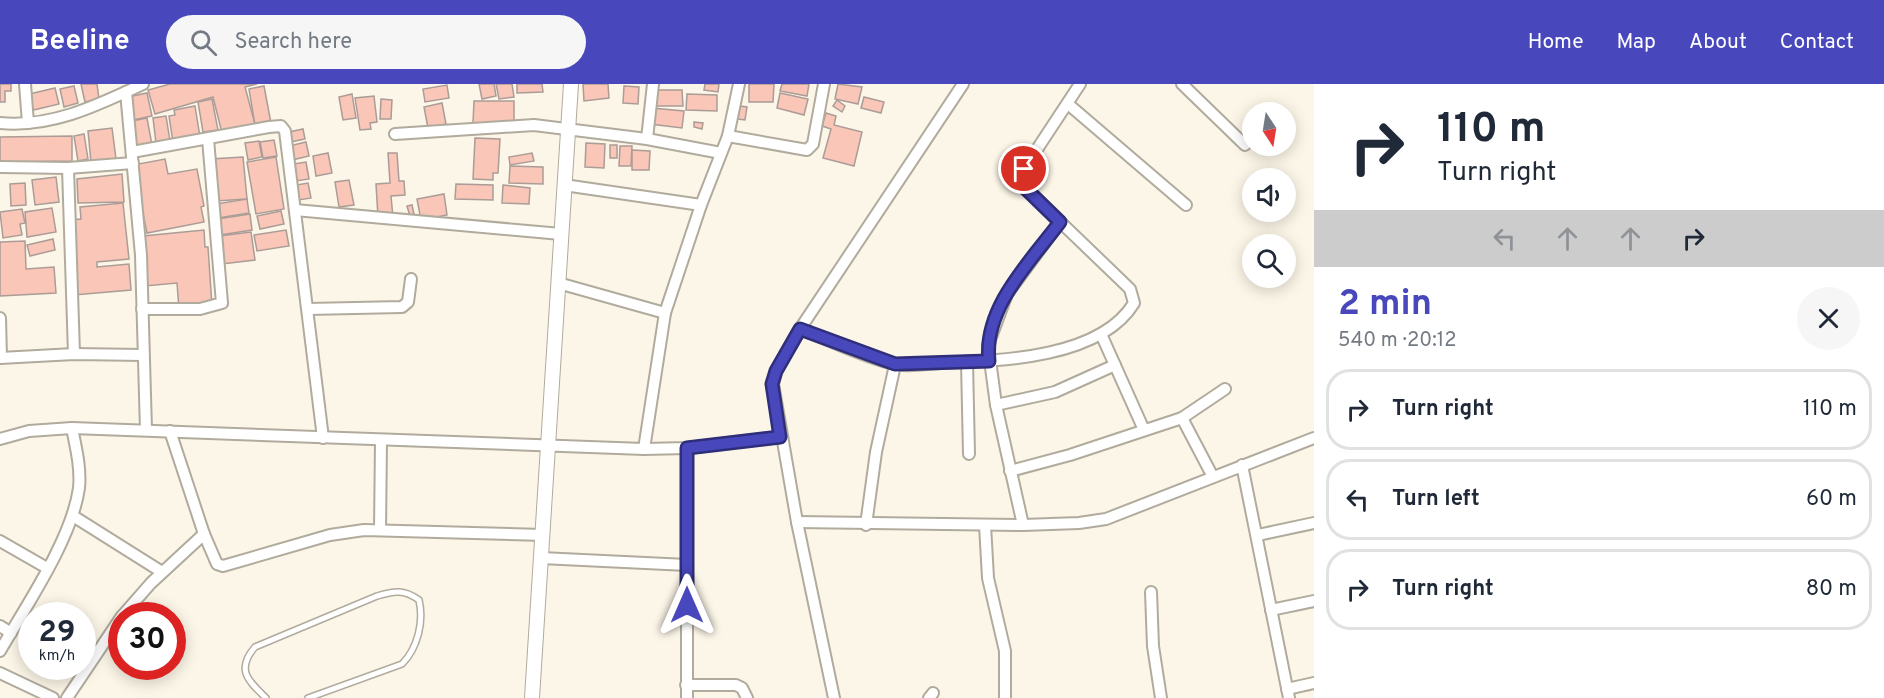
<!DOCTYPE html>
<html lang="en">
<head>
<meta charset="utf-8">
<style>
  body { margin:0; font-family:Overpass,sans-serif; background:#f6f6f7; color:#1f2937; height:100vh; display:flex; flex-direction:column; font-size:22px; white-space:nowrap }
  * { box-sizing:border-box; margin:0 }
  p { font-size:20px; color:#747a83 }
  .icon { flex:none; width:33px; height:33px; fill:none; stroke:currentColor; stroke-width:2; stroke-linecap:round; stroke-linejoin:round }
  .map { position:relative; flex:1; overflow:hidden }
  .details { display:flex; flex-direction:column; background:#fff; width:570px }
  .details>* { flex:none }
  .top-card { background:#fff; color:#1f2937; overflow:hidden }
  .needle { width:39px; rotate:168deg }
  .controls { position:absolute; left:1242px; top:18px; display:grid; gap:12px }
  .controls a { display:grid; place-items:center; width:54px; height:54px; border-radius:50%; background:#fff; box-shadow:0 3px 15px #0003; font-size:30px }
  .speed { position:absolute; left:18px; top:518px; display:flex; gap:12px; font-size:30px; font-weight:700; text-align:center }
  .speed>* { display:grid; place-content:center; width:78px; height:78px; border-radius:50%; background:#fff; box-shadow:0 3px 15px #0003; line-height:1 }
  .speed small { font-size:15px; font-weight:400 }
  .speed .limit { border:9px solid #d22; background:#fff; color:#111 }
  .pin { position:absolute; display:grid; place-items:center; width:51px; height:51px; color:#fff; margin:-26px; border:3px solid #fff; border-radius:50%; box-shadow:0 2px 6px #0007 }
  .me { position:absolute; width:66px; margin:-33px; rotate:0deg; stroke-linejoin:round; filter:drop-shadow(0 0 4px #0008) }
  .turn { display:flex; align-items:center; gap:21px; height:126px; padding:0 24px; font-size:27px }
  .turn .icon { width:78px; height:78px; stroke-width:2.5 }
  .turn b { display:block; font-size:42px; line-height:51px }
  .lanes { display:flex; align-items:center; height:57px; padding:0 24px; background:#0003; justify-content:center; gap:30px; direction:ltr }
  .lanes .off { opacity:.35 }
  .round { display:grid; place-items:center; flex:none; width:63px; height:63px; border-radius:32px; background:#f6f6f7 }
  .summary { display:flex; align-items:center; justify-content:space-between; height:102px; padding:0 24px }
  h1 { font-size:36px; font-weight:700; line-height:45px; color:#4847bc }
  ul { padding:0; list-style:none }
  li { display:flex; align-items:center; gap:18px; height:81px; margin:0 12px 9px; padding:0 12px; border:3px solid #e0e1e3; border-radius:24px }
  li div { flex:1 }
  li b { display:block; font-size:22px }
  li em { font-style:normal }
  header { display:flex; align-items:center; gap:36px; box-sizing:border-box; height:84px; padding:0 30px; background:#4847bc; color:#fff }
  header strong { font-size:28px }
  nav { display:flex; gap:33px; margin-inline-start:auto; font-size:21px }
  .search { width:420px; height:54px; background:#f6f6f7; display:flex; align-items:center; gap:15px; box-sizing:border-box; padding:0 21px; border-radius:33px; color:#747a83; font-size:22px }
  main { display:flex; flex:1; min-height:0 }
  .map>svg:first-child { display:block }
</style>
</head>
<body>
<header>
<strong>Beeline</strong>
<div class="search"><svg class="icon" aria-label="search" viewBox="0 0 24 24"><circle cx="10" cy="10" r="6"/><path d="M15 15l6 6"/></svg>Search here</div>
<nav><a>Home</a><a>Map</a><a>About</a><a>Contact</a></nav>
</header>
<main>
<div class="map">
<svg width="1314" height="614" viewBox="0 0 1314 614">
  <rect width="100%" height="100%" fill="#fcf6e8"/>
  <g fill="#f9c6b7" stroke="#ab9c97" stroke-width="1.5">
    <polygon points="0,0 11,0 11,7 5,7 5,18 0,18"/>
    <polygon points="81,0 97,0 99,15 85,18"/>
    <polygon points="170,0 257,0 245,3 255,40 222,49 213,13 155,30 148,6"/>
    <polygon points="479,0 494,0 496,12 482,15"/>
    <polygon points="496,0 512,0 514,13 499,15"/>
    <polygon points="517,0 542,0 543,8 517,9"/>
    <polygon points="583,0 608,0 609,14 584,17"/>
    <polygon points="705,0 719,0 718,8 704,6"/>
    <polygon points="749,0 774,0 773,18 749,18"/>
    <polygon points="782,0 809,0 807,12 780,7"/>
    <polygon points="838,0 862,3 858,20 835,15"/>
    <polygon points="447,1 449,14 425,18 423,5"/>
    <polygon points="74,2 78,19 64,23 60,5"/>
    <polygon points="264,2 271,39 255,41 249,5"/>
    <polygon points="624,2 639,3 638,20 623,19"/>
    <polygon points="55,4 59,20 25,28 21,12"/>
    <polygon points="654,6 682,6 683,22 654,22"/>
    <polygon points="147,9 152,32 128,37 123,14"/>
    <polygon points="780,9 808,15 804,31 777,24"/>
    <polygon points="352,10 356,34 343,36 339,13"/>
    <polygon points="687,10 717,11 717,27 686,26"/>
    <polygon points="374,12 377,38 370,39 371,45 360,46 355,14"/>
    <polygon points="864,13 884,18 881,29 861,24"/>
    <polygon points="212,15 218,46 203,48 198,18"/>
    <polygon points="381,15 392,16 391,35 380,35"/>
    <polygon points="837,16 845,22 842,28 833,22"/>
    <polygon points="474,17 514,17 514,39 473,39"/>
    <polygon points="442,19 446,40 428,44 424,23"/>
    <polygon points="195,22 200,53 173,58 169,32 175,31 174,26"/>
    <polygon points="740,22 747,23 745,36 738,35"/>
    <polygon points="652,24 684,27 682,44 650,40"/>
    <polygon points="826,29 836,32 834,41 862,48 854,82 823,74 831,45 822,42"/>
    <polygon points="166,32 170,57 156,59 153,34"/>
    <polygon points="147,34 152,61 132,65 127,38"/>
    <polygon points="694,38 703,39 702,45 694,43"/>
    <polygon points="112,44 116,75 91,78 88,47"/>
    <polygon points="303,45 305,55 286,59 284,49"/>
    <polygon points="84,50 88,75 78,77 74,52"/>
    <polygon points="72,52 72,77 0,78 0,53"/>
    <polygon points="475,54 500,55 498,89 493,89 493,96 473,95"/>
    <polygon points="274,56 277,72 263,74 260,58"/>
    <polygon points="259,57 262,73 248,76 245,59"/>
    <polygon points="306,58 309,72 292,76 289,62"/>
    <polygon points="586,59 605,60 604,84 585,83"/>
    <rect x="610" y="61" width="7" height="13"/>
    <polygon points="620,62 632,62 631,82 619,82"/>
    <polygon points="632,66 650,67 649,86 632,86"/>
    <polygon points="328,69 332,89 316,92 313,72"/>
    <polygon points="388,69 397,69 399,97 404,97 405,111 391,112 393,133 378,134 376,100 390,99"/>
    <polygon points="532,69 534,77 510,81 509,73"/>
    <polygon points="243,73 247,115 216,117 210,75"/>
    <polygon points="276,73 284,125 256,130 247,78"/>
    <polygon points="165,75 168,90 197,85 204,122 201,123 204,138 147,149 133,81"/>
    <polygon points="306,78 309,95 296,97 293,80"/>
    <polygon points="510,82 543,83 543,100 509,99"/>
    <polygon points="122,90 124,118 78,119 77,95"/>
    <polygon points="56,93 59,118 35,121 32,96"/>
    <polygon points="349,96 354,121 339,123 335,98"/>
    <polygon points="25,99 26,121 11,122 10,100"/>
    <polygon points="308,99 311,114 299,116 296,101"/>
    <polygon points="456,100 493,101 493,116 455,115"/>
    <polygon points="503,101 530,104 529,120 502,119"/>
    <polygon points="444,110 447,131 421,136 417,115"/>
    <polygon points="247,115 249,129 218,134 216,120"/>
    <polygon points="123,119 129,175 97,178 97,183 129,180 131,206 74,211 66,136 81,135 80,123"/>
    <polygon points="412,121 415,135 411,136 407,122"/>
    <polygon points="52,124 56,148 27,153 25,128"/>
    <polygon points="22,125 25,139 20,140 22,151 3,154 0,128"/>
    <polygon points="281,127 284,140 260,145 257,132"/>
    <polygon points="250,130 252,146 220,151 217,135"/>
    <polygon points="204,146 205,163 208,163 212,222 179,225 177,199 145,202 143,152"/>
    <polygon points="286,146 289,162 257,167 254,151"/>
    <polygon points="251,148 255,176 222,180 219,152"/>
    <polygon points="53,155 55,166 30,172 27,161"/>
    <polygon points="25,157 26,185 54,183 56,209 0,212 0,158"/>
  </g>
  <g fill="none" stroke-linecap="round" stroke-linejoin="round">
    <defs>
      <path id="lane" d="M266 614C247 596 236 585 255 563L377 512C394 507 404 505 419 516 424 537 418 564 402 580L308 614"/>
      <g id="street">
        <polyline points="25,0 28,39"/>
        <polyline points="1182,0 1245,61"/>
        <polyline points="126,8 141,171 146,346"/>
        <polyline points="1068,20 1186,121"/>
        <path d="M0 39C52 44 98 21 143 0"/>
        <polyline points="395,50 534,41 647,55 721,69"/>
        <polyline points="728,52 807,66 813,60 824,0"/>
        <polyline points="647,55 653,0"/>
        <polyline points="132,68 269,43 281,42 285,47 323,354"/>
        <polyline points="0,83 68,84 133,79"/>
        <polyline points="68,84 74,270"/>
        <polyline points="564,101 701,121"/>
        <polyline points="295,126 561,150"/>
        <polyline points="558,199 665,229"/>
        <polyline points="142,225 200,225 222,219 208,55"/>
        <polyline points="308,225 402,223 408,218 411,195"/>
        <polyline points="0,234 1,274"/>
        <path d="M800 245C827 255 868 275 894 280 908 283 926 280 940 279 998 277 1100 275 1134 219L1130 205 1023 102 1024 85 1080 0"/>
        <polyline points="1101,250 1144,346"/>
        <polyline points="0,274 74,270 143,271"/>
        <polyline points="967,278 969,370"/>
        <polyline points="996,321 1055,308 1115,281"/>
        <polyline points="1182,334 1213,393"/>
        <polyline points="170,347 204,450 217,480 223,482 330,451 364,446 543,451"/>
        <polyline points="0,355 29,347 72,344 644,365 687,364 780,353"/>
        <polyline points="687,364 687,614"/>
        <polyline points="644,365 665,229 701,121 728,52 739,0"/>
        <polyline points="1242,381 1289,614"/>
        <polyline points="1010,387 1070,371 1182,334 1225,305"/>
        <polyline points="73,432 162,488"/>
        <polyline points="797,438 1023,441 1079,439 1106,435 1314,354"/>
        <polyline points="866,441 876,368 895,281"/>
        <polyline points="985,441 988,494 1005,567 1005,614"/>
        <polyline points="1023,441 996,321 988,261 1007,210 1060,138"/>
        <polyline points="380,446 381,357"/>
        <polyline points="1258,451 1314,439"/>
        <polyline points="0,457 47,484"/>
        <polyline points="541,474 687,481"/>
        <polyline points="1151,508 1153,562 1161,614"/>
        <polyline points="1271,526 1314,517"/>
        <polyline points="123,531 151,499 204,450"/>
        <polyline points="0,542 11,549"/>
        <path d="M0 567C26 522 72 455 79 404 81 384 76 364 72 344"/>
        <polyline points="0,589 53,614"/>
        <polyline points="686,601 736,601 742,604 747,614"/>
        <polyline points="1287,605 1314,599"/>
        <polyline points="67,614 122,532"/>
        <polyline points="834,614 797,438 773,300 776,287 800,245 963,0"/>
        <polyline points="929,614 933,609"/>
      </g>
      <polyline id="secondary" points="532,614 571,0"/>
    </defs>
    <use href="#lane" stroke="#b1ab9d" stroke-width="8"/>
    <use href="#street" stroke="#b1ab9d" stroke-width="14"/>
    <use href="#secondary" stroke="#b1ab9d" stroke-width="16"/>
    <use href="#lane" stroke="#fff" stroke-width="5"/>
    <use href="#street" stroke="#fff" stroke-width="10"/>
    <use href="#secondary" stroke="#fff" stroke-width="14"/>
  </g>
  <g fill="none" stroke-linecap="round" stroke-linejoin="round">
    <defs>
      <path id="route" d="M687 521V364L780 353 772 300 776 287 800 245 895 280 989 277C983 224 1030 178 1060 138L1023 102 1024 85"/>
    </defs>
    <use href="#route" stroke="#2f2e7a" stroke-width="15"/>
    <use href="#route" stroke="#4847bc" stroke-width="10"/>
  </g>
</svg>
<div class="controls">
<a><svg class="needle" viewBox="-14 -14 28 28"><path d="M0-13l5 13h-10z" fill="#e53935"/><path d="M0 13l5-13h-10z" fill="#747a83"/></svg></a>
<a><svg class="icon" aria-label="sound" viewBox="0 0 24 24"><path d="M4 9h4l5-4v14l-5-4H4zM17 9q2 3 0 6"/></svg></a>
<a><svg class="icon" aria-label="search" viewBox="0 0 24 24"><circle cx="10" cy="10" r="6"/><path d="M15 15l6 6"/></svg></a>
</div>
<div class="speed"><div>29<small>km/h</small></div><div class="limit">30</div></div>
<div class="pin" style="left:1024px;top:85px;background:#d93025"><svg class="icon" aria-label="arrive" viewBox="0 0 24 24"><path d="M6 21V4h12l-3 4 3 4H6"/></svg></div>
<svg class="me" style="left:687px;top:521px" viewBox="-20 -20 40 40"><path d="M0-17L14 15 0 8-14 15z" fill="#4847bc" stroke="#fff" stroke-width="4"/></svg>
</div>
<section class="details">
<div class="top-card">
<div class="turn"><svg class="icon" aria-label="right" viewBox="0 0 24 24"><path d="M7 20v-9h11M14 6l5 5-5 5"/></svg><div><b>110 m</b>Turn right</div></div>
<div class="lanes"><svg class="icon off" aria-label="left" viewBox="0 0 24 24"><path d="M17 20v-9H6M10 6l-5 5 5 5"/></svg><svg class="icon off" aria-label="ahead" viewBox="0 0 24 24"><path d="M12 20V5M6 11l6-6 6 6"/></svg><svg class="icon off" aria-label="ahead" viewBox="0 0 24 24"><path d="M12 20V5M6 11l6-6 6 6"/></svg><svg class="icon" aria-label="right" viewBox="0 0 24 24"><path d="M7 20v-9h11M14 6l5 5-5 5"/></svg></div>
</div>
<div class="summary"><div><h1>2 min</h1><p>540 m · 20:12</p></div><a class="round"><svg class="icon" aria-label="close" viewBox="0 0 24 24"><path d="M6 6l12 12M18 6L6 18"/></svg></a></div>
<ul>
<li><svg class="icon" aria-label="right" viewBox="0 0 24 24"><path d="M7 20v-9h11M14 6l5 5-5 5"/></svg><div><b>Turn right</b></div><em>110 m</em></li>
<li><svg class="icon" aria-label="left" viewBox="0 0 24 24"><path d="M17 20v-9H6M10 6l-5 5 5 5"/></svg><div><b>Turn left</b></div><em>60 m</em></li>
<li><svg class="icon" aria-label="right" viewBox="0 0 24 24"><path d="M7 20v-9h11M14 6l5 5-5 5"/></svg><div><b>Turn right</b></div><em>80 m</em></li>
</ul>
</section>
</main>
</body>
</html>
